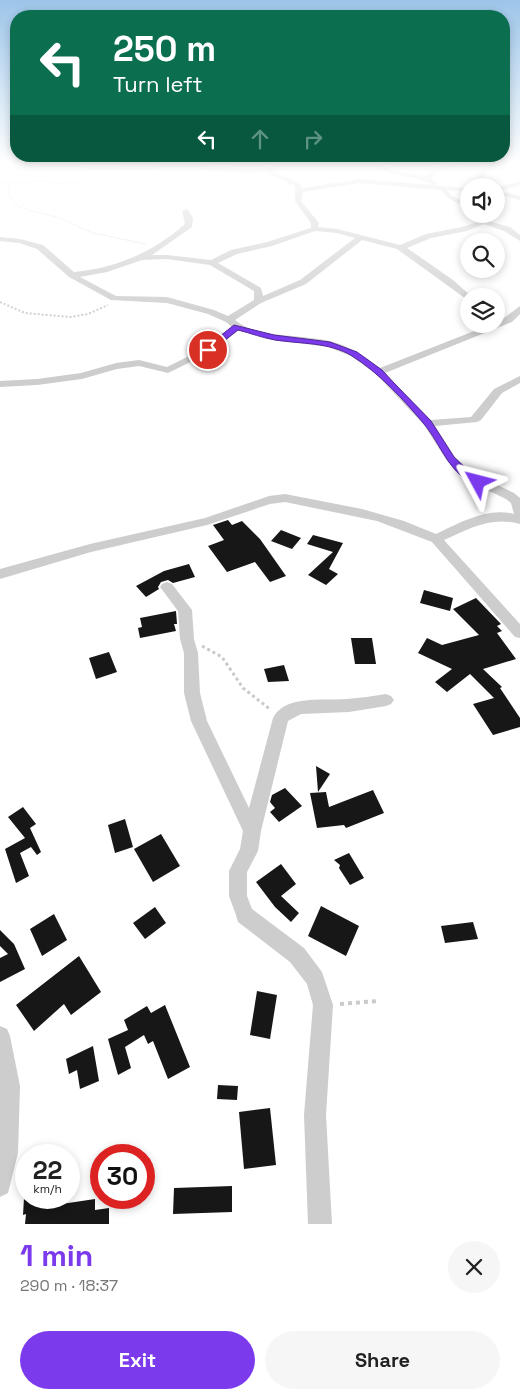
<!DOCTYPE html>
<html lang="en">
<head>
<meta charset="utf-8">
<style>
  body { margin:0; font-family:"Space Grotesk",sans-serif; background:#f6f6f6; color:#222; height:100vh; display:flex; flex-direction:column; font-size:19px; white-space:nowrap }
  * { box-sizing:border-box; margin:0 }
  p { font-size:16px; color:#767676 }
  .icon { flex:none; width:28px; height:28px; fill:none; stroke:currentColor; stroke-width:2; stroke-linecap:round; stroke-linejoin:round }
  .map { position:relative; height:1224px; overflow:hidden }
  .sheet { display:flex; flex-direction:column; background:#fff; flex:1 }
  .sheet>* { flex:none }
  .top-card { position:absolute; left:10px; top:10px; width:500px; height:152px; border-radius:20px; box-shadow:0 2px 8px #0003; background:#0b6e4f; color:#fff; overflow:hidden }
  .buttons { position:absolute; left:460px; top:178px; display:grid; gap:10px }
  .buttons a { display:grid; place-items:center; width:45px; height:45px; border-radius:50%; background:#fff; box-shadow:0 2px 8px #0003; font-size:25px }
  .speed { position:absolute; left:15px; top:1144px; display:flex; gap:10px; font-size:25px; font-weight:700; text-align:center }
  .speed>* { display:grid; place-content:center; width:65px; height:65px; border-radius:50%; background:#fff; box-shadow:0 2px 8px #0003; line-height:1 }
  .speed small { font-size:12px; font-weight:400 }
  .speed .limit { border:8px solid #d22; background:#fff; color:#111 }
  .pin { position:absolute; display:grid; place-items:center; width:42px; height:42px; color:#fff; margin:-21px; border:2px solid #fff; border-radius:50%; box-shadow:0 1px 5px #0007 }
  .me { position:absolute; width:55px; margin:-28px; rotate:308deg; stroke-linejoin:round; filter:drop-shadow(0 0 4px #0008) }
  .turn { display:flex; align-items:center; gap:18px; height:105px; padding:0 20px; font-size:22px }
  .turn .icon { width:65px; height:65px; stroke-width:2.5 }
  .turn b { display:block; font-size:35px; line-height:42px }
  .lanes { display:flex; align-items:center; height:48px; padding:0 20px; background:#0003; justify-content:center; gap:25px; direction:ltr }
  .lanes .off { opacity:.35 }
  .round { display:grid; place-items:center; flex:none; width:52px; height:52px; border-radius:26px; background:#f6f6f6 }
  .overview { display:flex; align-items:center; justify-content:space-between; height:85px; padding:0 20px }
  h1 { font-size:30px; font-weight:700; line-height:38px; color:#7c3aed }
  .button { display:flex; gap:10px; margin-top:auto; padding:10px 20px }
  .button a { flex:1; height:58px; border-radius:30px; background:#7c3aed; color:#fff; font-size:20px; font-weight:700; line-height:58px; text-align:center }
  .button a+a { background:#f6f6f6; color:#222 }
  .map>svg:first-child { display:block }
</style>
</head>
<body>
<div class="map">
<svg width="520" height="1224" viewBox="0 0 520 1224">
  <rect width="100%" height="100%" fill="#fff"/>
  <g fill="#171717">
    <polygon points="228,520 232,525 242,521 260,539 286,576 270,582 255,562 227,572 208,546 224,540 213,525"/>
    <polygon points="281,530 301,538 292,549 271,541"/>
    <polygon points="313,535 343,543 329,569 338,574 326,585 308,575 333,552 307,544"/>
    <polygon points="189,564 195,577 173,583 168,580 161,582 158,587 159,589 146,597 136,586 164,571"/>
    <polygon points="424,590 453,598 450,611 420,603"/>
    <polygon points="476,598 501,624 497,626 502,631 497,633 516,659 483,669 502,687 500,688 520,718 520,727 493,735 473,704 494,698 470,674 447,692 435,682 452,669 418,653 427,638 442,645 479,635 453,609"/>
    <polygon points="176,611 177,624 174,624 176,631 140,638 138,628 142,627 140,618"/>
    <polygon points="351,638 372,638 376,664 355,664"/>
    <polygon points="109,652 117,672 96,679 89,658"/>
    <polygon points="284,665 289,681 268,682 264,669"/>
    <polygon points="316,766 330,774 318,792"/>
    <polygon points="285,788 302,806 279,822 270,812 275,808 270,802 272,795"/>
    <polygon points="373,790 384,813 346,828 344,825 317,828 310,793 326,792 329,807"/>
    <polygon points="23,807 36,824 30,828 41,852 37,855 31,847 20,853 29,876 16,883 5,849 25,838 8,817"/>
    <polygon points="125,819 133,847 115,853 108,825"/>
    <polygon points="161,834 180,866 153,882 134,849"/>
    <polygon points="349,853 364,878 350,885 339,868 340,865 334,860"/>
    <polygon points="281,864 296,884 281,896 299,913 291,922 275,907 256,882"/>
    <polygon points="321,906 359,926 346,956 308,936"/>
    <polygon points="155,907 166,923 145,939 133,923"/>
    <polygon points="54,914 67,940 42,956 30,929"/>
    <polygon points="473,922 478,939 445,943 441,926"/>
    <polygon points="0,930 14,944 25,969 0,982 0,958 8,954 0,946"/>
    <polygon points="79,956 101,992 71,1015 64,1004 34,1031 16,1005"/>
    <polygon points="257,991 277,995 270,1039 250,1035"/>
    <polygon points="165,1005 190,1067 168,1079 153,1041 148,1044 144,1035 125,1047 131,1068 118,1075 108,1039 128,1030 124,1020 147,1006 151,1013"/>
    <polygon points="93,1046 99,1081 80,1089 77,1070 69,1074 66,1059"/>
    <polygon points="218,1085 238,1086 237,1100 217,1099"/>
    <polygon points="270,1108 276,1165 244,1169 239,1112"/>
    <polygon points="232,1186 232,1212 173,1214 174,1188"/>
    <polygon points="24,1198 55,1198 55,1205 95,1199 95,1210 109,1208 109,1224 25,1224 26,1214 23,1215"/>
  </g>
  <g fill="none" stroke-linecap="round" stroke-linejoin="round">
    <g stroke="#cacaca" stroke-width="1" stroke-dasharray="1 1" stroke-linecap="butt">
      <polyline points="0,184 39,181 66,184 83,181 87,175"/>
      <polyline points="9,184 10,197 18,207 60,218 93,233 146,244"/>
    </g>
    <polyline stroke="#cacaca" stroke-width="2" stroke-dasharray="2 2" stroke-linecap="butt" points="0,302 25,313 70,317 88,314 108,305"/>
    <polyline stroke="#cacaca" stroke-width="3" stroke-dasharray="3 3" stroke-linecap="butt" points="202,646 222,657 243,688 271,710"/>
    <polyline stroke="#cacaca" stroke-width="4" stroke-dasharray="4 4" stroke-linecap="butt" points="340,1004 378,1001"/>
    <g fill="#cdcdcd" fill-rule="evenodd">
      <path d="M282 162H289L273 171 300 184 303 188 359 179 469 188V192L447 190 452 196 469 204V209L448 198 441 190 359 183 303 192 301 201 319 223 318 227 337 229 400 245 426 234 462 227 484 220 510 227 520 235V241L504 231 484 224 467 231 431 238 407 248 453 280 471 296H469V301L397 249 362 240 306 284 261 303 235 320C257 339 305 334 333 342 351 347 365 357 380 368L492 324H496L520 306V314L512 322 385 373 431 420 471 417 494 389 520 376V383L502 393 481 420 477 422 435 426 455 457 472 473 514 493 520 498V524C492 516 470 528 444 540L520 624V638L515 637 432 542 377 521 285 502 270 504 207 525 91 552 0 579V569L90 544 205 518 269 496 285 494 362 509 404 521 436 534C459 523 488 507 514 514L511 503 506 499 464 479 447 461 424 425 376 374 351 356 328 347 274 340 239 330 211 352 168 373 139 366 117 369 82 379 37 385 0 387V381L37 379 81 373 116 363 139 360 167 367 205 348 232 327 226 322 208 314 167 303 111 300 69 277 37 249 19 243 0 241V237L20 239 43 245 74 272C117 268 153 252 185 224L182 211 186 209 188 210 193 218 192 227 152 255H167L211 260 231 250 267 242 311 228V223L295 201V186L266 172 237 173 185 167 139 170H89L86 168 87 167 151 166 185 163 250 170 272 167ZM315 231 337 233 355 238 300 280 263 296 261 288 218 263 237 254 272 246ZM167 259 210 265 254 291V300L228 316 214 310 167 297 116 296 80 277 107 272 142 260Z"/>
      <path d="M375 162H381V166L393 171 425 176C438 166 456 160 473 162L441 170 430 178 437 183 434 185 419 179 392 174 376 168Z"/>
      <polygon points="496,162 503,162 488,169 481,182 469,187 469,185 476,180 483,167"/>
      <polygon points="507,162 520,163 520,167 508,163"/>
      <polygon points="520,181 520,185 500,191 520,196 520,200 496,194 496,188"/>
      <path d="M167 582 172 584 192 610 194 639 198 653 200 693 207 721 249 808 273 718C285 694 325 701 347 699 360 698 373 696 386 694L391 696 394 700 391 704 386 706 349 712 301 714 288 721 261 831 258 851 247 872V896L252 909 304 948 322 972 333 1005 326 1115 332 1224H308L304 1115 313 1005 307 984 290 962 238 922 236 915 229 896V871L240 849 243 831 191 721 184 693V653L180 639 178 611 160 587 162 584Z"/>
      <polygon points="0,1026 7,1029 10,1036 20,1086 18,1153 8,1193 0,1197"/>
    </g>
  </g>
  <linearGradient id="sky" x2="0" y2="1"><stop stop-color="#9dc5e9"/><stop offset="0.49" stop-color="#fff"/><stop offset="1" stop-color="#fff" stop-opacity="0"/></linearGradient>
  <rect width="520" height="333" fill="url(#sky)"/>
  <path fill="#7c3aed" stroke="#51269a" d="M234 325 274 335 330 342 357 352 382 370 394 383 431 421 454 457 472 474 483 482 478 485C450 477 441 444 424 424 405 401 378 372 352 356 330 342 300 344 275 340 263 338 250 333 238 330L211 351H205V348Z"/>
</svg>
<div class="buttons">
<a><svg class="icon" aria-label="sound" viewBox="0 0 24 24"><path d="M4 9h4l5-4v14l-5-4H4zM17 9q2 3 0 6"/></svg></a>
<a><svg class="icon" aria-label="search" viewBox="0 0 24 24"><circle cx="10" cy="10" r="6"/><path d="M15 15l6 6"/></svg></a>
<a><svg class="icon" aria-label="layers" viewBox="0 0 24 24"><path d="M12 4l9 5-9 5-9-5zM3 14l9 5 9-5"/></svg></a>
</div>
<div class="speed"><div>22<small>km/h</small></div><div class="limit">30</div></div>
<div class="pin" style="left:208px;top:350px;background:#d93025"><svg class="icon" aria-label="arrive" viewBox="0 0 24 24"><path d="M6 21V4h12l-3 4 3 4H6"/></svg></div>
<svg class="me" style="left:478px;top:482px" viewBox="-20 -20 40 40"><path d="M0-17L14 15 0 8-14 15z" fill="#7c3aed" stroke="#fff" stroke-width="4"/></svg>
<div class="top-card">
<div class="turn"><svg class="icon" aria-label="left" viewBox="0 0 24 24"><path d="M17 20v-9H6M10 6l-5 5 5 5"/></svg><div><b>250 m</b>Turn left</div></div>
<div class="lanes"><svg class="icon" aria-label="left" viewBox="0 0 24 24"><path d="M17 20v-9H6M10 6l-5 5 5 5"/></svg><svg class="icon off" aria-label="ahead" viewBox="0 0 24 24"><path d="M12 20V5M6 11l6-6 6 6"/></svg><svg class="icon off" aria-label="right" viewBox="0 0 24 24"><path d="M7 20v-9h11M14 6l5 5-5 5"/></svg></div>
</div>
</div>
<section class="sheet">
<div class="overview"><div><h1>1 min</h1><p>290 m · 18:37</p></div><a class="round"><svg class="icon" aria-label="close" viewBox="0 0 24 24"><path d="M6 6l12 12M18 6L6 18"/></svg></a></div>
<div class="button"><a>Exit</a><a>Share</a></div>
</section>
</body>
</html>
